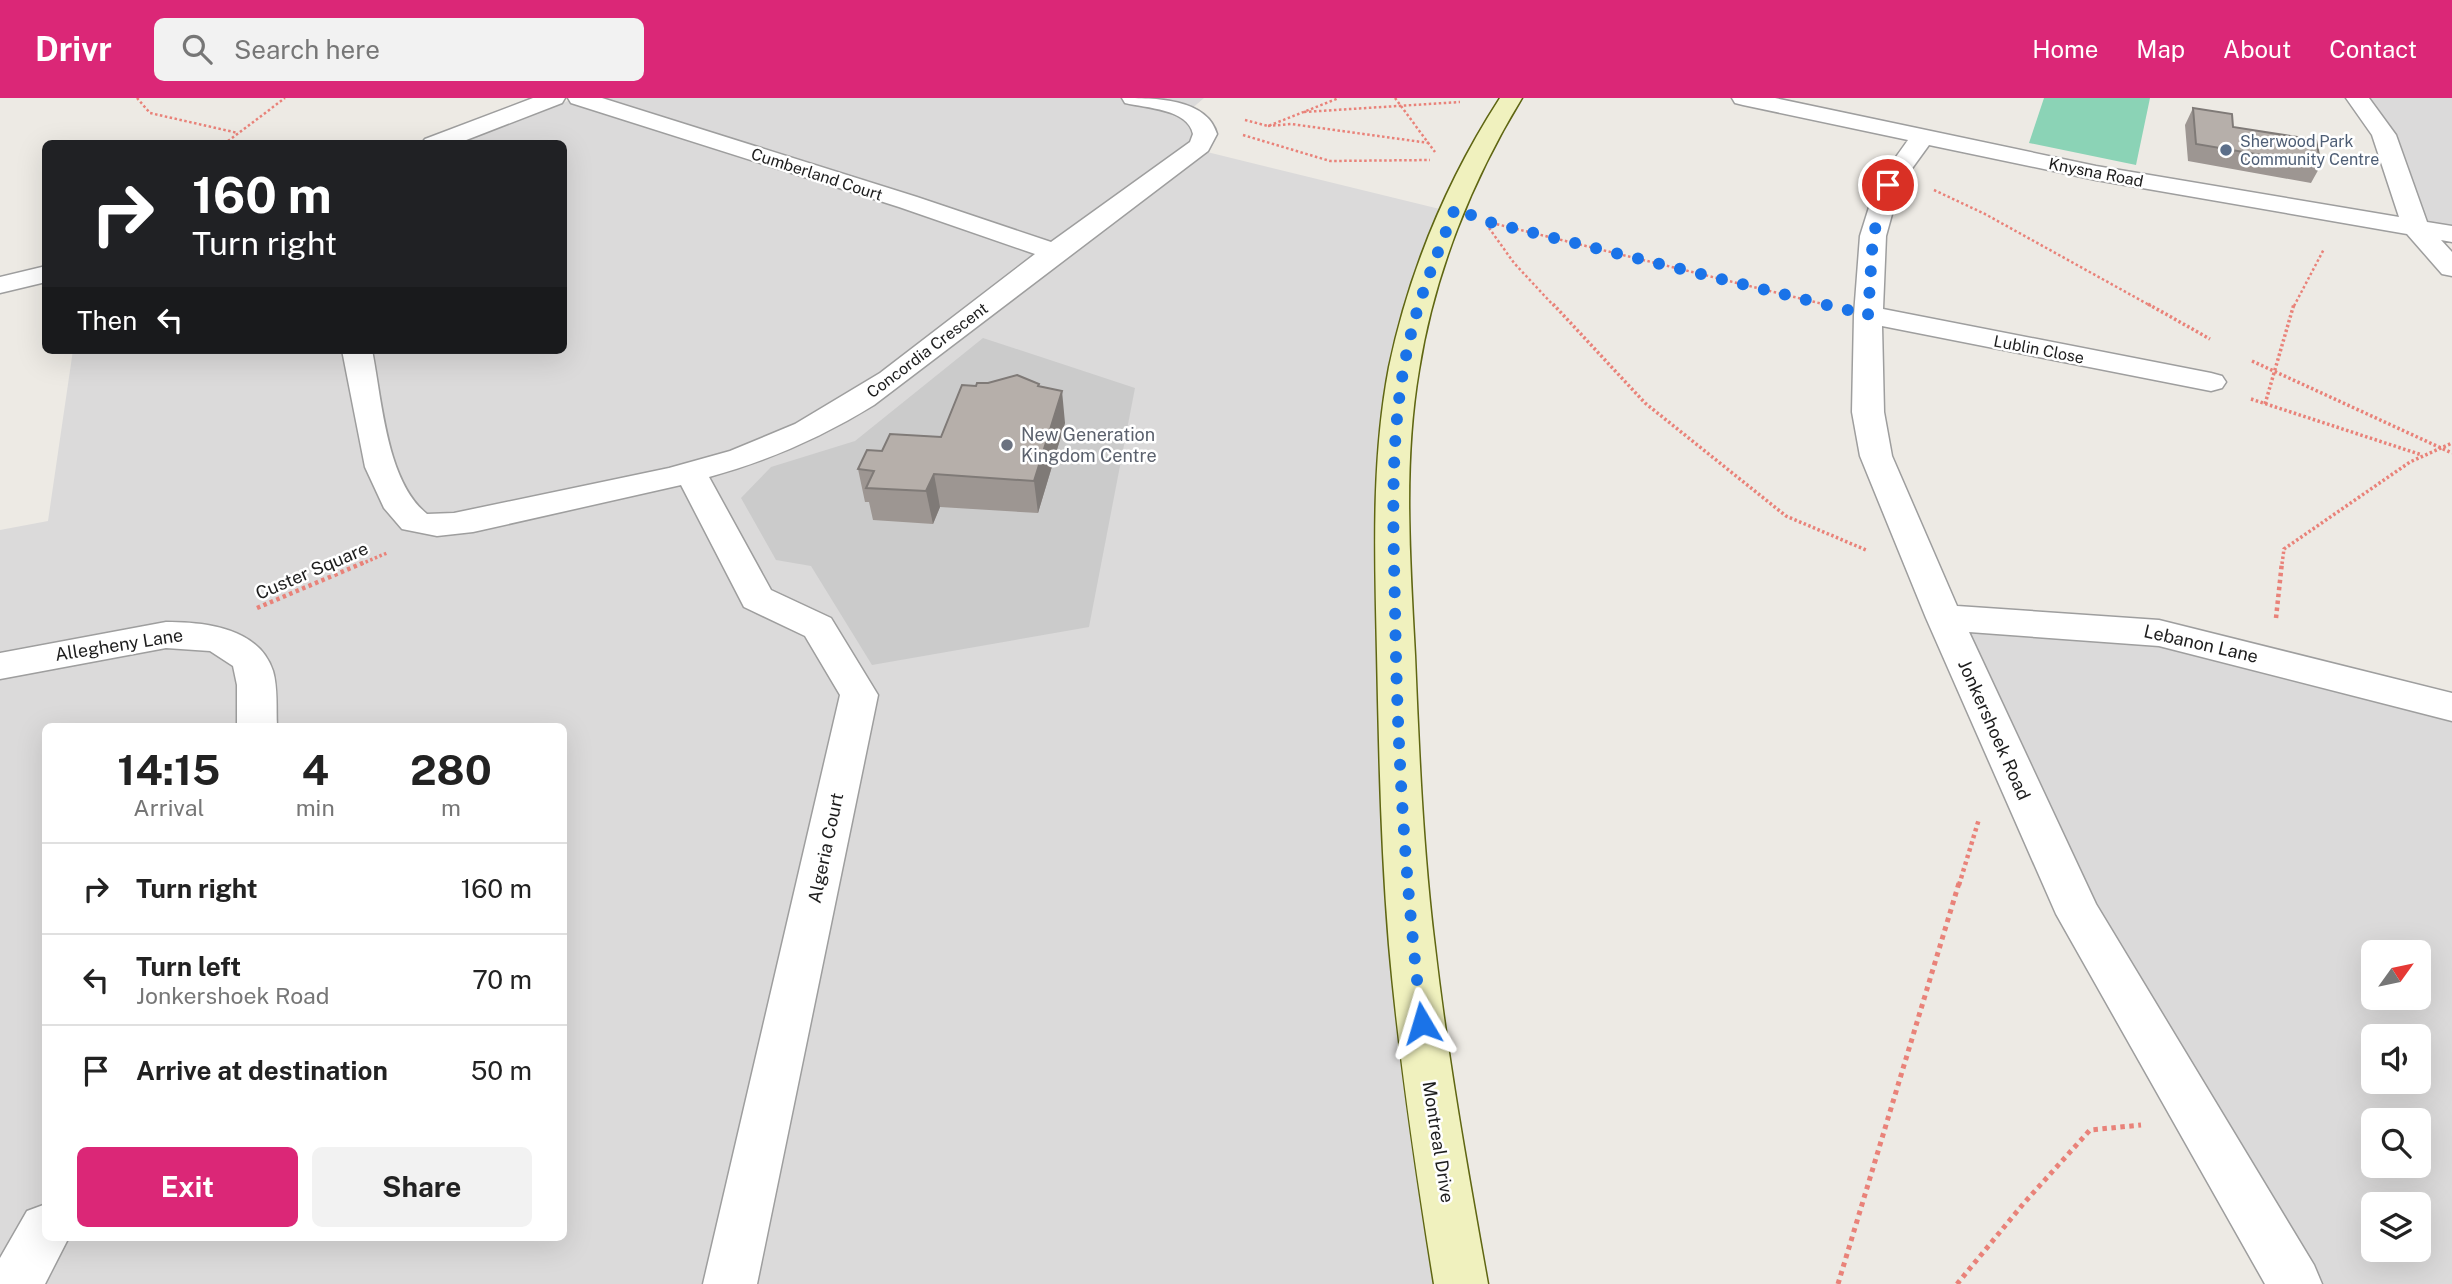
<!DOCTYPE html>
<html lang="en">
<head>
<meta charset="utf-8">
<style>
  body { margin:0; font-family:"Public Sans",sans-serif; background:#f2f2f2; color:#222; height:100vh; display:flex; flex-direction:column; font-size:26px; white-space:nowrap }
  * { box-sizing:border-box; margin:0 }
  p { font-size:23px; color:#767676 }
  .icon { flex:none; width:38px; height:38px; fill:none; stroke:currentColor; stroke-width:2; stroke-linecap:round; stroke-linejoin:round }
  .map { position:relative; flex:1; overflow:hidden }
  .details { position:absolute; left:42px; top:625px; width:525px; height:518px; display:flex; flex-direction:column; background:#fff; border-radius:10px; box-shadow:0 7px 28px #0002 }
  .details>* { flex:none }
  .hud { position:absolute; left:42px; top:42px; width:525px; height:214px; border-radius:10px; box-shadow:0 7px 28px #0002; background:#202124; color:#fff; overflow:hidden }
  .needle { width:46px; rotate:57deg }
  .fabs { position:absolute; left:2361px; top:842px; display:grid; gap:14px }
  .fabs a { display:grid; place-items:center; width:70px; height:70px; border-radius:10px; background:#fff; box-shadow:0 7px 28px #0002; font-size:35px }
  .pin { position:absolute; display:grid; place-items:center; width:60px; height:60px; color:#fff; margin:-30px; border:4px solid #fff; border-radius:50%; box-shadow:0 2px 7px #0007 }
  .me { position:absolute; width:77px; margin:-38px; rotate:353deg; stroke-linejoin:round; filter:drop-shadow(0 0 5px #0008) }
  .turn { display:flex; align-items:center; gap:24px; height:147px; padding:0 35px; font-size:32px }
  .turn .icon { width:91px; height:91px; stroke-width:2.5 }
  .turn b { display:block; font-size:49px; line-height:60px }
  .then { display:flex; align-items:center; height:66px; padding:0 35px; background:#0003; gap:14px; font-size:26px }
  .eta { display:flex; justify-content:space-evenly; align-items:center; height:119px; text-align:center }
  .eta b { font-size:42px; font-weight:700; line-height:49px }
  .primary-button { display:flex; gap:14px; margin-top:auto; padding:14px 35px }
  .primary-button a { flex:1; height:80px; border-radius:10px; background:#db2777; color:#fff; font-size:28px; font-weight:700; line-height:80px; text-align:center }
  .primary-button a+a { background:#f2f2f2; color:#222 }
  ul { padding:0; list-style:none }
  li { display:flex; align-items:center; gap:21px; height:91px; padding:0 35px; border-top:2px solid #e0e0e0 }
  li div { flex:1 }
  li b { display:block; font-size:26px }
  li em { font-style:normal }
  header { display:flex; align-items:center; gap:42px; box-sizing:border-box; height:98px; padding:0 35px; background:#db2777; color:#fff }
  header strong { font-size:33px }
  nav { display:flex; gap:38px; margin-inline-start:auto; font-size:24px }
  .search { width:490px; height:63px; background:#f2f2f2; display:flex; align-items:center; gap:18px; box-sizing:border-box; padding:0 24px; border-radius:10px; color:#767676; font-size:26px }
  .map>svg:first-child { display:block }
</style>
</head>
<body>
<header>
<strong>Drivr</strong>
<div class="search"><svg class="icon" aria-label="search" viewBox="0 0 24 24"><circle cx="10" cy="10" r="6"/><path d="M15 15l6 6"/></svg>Search here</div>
<nav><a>Home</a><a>Map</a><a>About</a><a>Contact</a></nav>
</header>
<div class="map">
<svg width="2452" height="1186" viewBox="0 0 2452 1186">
  <rect width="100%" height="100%" fill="#edeae4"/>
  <g fill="#dbdada" fill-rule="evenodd">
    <path d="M576 0H1204L1189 13 1199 52 1452 114 1392 332 1457 1186H0V432L48 423 73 252H564V46L452 45ZM46 628H564V1139H46Z"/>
    <polygon points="2353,0 2452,0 2452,135 2412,128 2381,36"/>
    <path d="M1946 522 2139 533 2452 611V1186H2299L2137 915ZM2373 854H2418V900H2373ZM2373 938H2418V984H2373ZM2373 1022H2418V1068H2373ZM2373 1106H2418V1152H2373Z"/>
  </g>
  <polygon fill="#cbcbcb" points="983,240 1135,290 1089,529 872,567 811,468 776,462 741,400 771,369 855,343"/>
  <polygon fill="#8bd3b6" points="2044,0 2150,0 2136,67 2029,45"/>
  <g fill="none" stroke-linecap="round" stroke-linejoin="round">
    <defs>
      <g id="street">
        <polygon points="533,0 565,0 562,5 456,46 421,46 425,41"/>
        <path d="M568 0H602L917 99 1051 144 1190 44 1193 36C1188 11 1146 10 1125 5L1122 0C1154 0 1207 0 1217 36L1208 53 874 307C822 339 768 363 709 379L771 492 831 520 878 597 757 1186H703L840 597 805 538 744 509 681 387 473 434 437 438 402 431 384 410 365 369 342 252H372C382 301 386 383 427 416L454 415 669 370 730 353 795 326 880 275 1035 156 899 109 571 5Z"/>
        <polygon points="1732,0 1775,0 2096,68 2399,119 2372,37 2346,0 2369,0 2396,37 2427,124 2452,128 2452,144 2441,142 2452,154 2452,178 2442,176 2407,136 2096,82 1929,47 1900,87 1886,138 1883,211 2211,275 2222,278 2226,284 2222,290 2211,293 1882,228 1884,314 1892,358 1957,508 2159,522 2452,595 2452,623 2159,548 1969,534 2096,806 2314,1167 2322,1186 2265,1186 2056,816 1926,520 1860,358 1852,314 1854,217 1860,138 1876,87 1908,42 1743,7 1735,5"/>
        <polygon points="46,168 46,184 0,195 0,179"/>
        <path d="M166 524C206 524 259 530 273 573 278 590 276 611 277 628H237V587L233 568 210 553 166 550 0 581V555Z"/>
        <polygon points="46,1106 46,1139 69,1139 45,1186 0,1186 0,1160 27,1113"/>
      </g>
      <path id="secondary" d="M1500 0H1522C1472 82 1434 176 1419 272 1403 366 1410 462 1415 557 1419 655 1423 752 1435 849 1448 962 1468 1074 1488 1186H1434C1416 1074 1399 961 1389 847 1381 750 1379 653 1377 555 1375 460 1371 363 1389 269 1409 174 1447 82 1500 0Z"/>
    </defs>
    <use href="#street" stroke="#9e9e9e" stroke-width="3"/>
    <use href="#secondary" stroke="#5f6612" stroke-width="3"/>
    <g stroke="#e98279" stroke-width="2.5" stroke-dasharray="2.5 2.5" stroke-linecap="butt">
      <polyline points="137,0 150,15 238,35"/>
      <polyline points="1395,0 1435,54"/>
      <polyline points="1304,14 1460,4"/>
      <polyline points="1245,22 1268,28 1339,0"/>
      <polyline points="1268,28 1291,26 1429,45"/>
      <polyline points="1243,37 1330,63 1430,62"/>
      <polyline points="224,46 285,0"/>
      <polyline points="1934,92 1985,116 2151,208"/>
      <polyline points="1492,125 1827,207"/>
      <polyline points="1489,130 1514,165 1554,208"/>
      <polyline points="2294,208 2324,151"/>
    </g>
    <g stroke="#e98279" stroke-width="3.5" stroke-dasharray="2.5 2.5" stroke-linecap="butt">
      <polyline points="1553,206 1645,305 1786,418 1866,452"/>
      <polyline points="1824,206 1827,207"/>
      <polyline points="2148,206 2210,241"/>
      <polyline points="2252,263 2452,355"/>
      <polyline points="2251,301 2422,357"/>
      <polyline points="2265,306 2294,206"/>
      <polyline points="361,466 387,455"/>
      <polyline points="2282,466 2284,451 2410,364 2452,345"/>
    </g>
    <g stroke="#e98279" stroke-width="4.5" stroke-dasharray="3.5 3.5" stroke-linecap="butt">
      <polyline points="257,510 365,464"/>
      <polyline points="2276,520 2282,464"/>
      <polyline points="1959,787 1979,721"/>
    </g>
    <g stroke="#e98279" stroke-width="5" stroke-dasharray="4.5 4.5" stroke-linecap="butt">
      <polyline points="1838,1186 1959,785"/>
      <polyline points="1957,1186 2024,1105 2090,1032 2141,1027"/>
    </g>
    <use href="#street" fill="#fff" fill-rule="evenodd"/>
    <use href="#secondary" fill="#f0f1be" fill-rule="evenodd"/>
  </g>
  <g fill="#9d9692">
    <polygon points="2193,10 2233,29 2321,67 2311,85 2188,63 2185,27"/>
    <polygon points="1039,286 1039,289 1065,325 1038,415 940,409 933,426 873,422 869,404 865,404 858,371 882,353 941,339 976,288"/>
  </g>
  <g fill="#7f7a77">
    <polygon points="1062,293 1065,325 1038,415 1034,383"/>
    <polygon points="934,376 940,409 933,426 926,393"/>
  </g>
  <g fill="#b6afaa" stroke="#7f7a77" stroke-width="2">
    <polygon points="2193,10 2232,16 2233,29 2316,42 2321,67 2196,46"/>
    <polygon points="1017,277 1039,286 1038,288 1062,293 1034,383 934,376 926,393 866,390 874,373 858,371 867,352 882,353 890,336 941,339 962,287 976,288 977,285 988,285"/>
  </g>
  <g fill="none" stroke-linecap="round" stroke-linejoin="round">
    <path stroke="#1a73e8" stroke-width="12" stroke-dasharray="0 21.6" d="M1422 925C1405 786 1397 648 1395 508 1393 420 1389 326 1410 240 1420 195 1439 153 1455 110L1485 123 1868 217 1873 138 1888 87"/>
  </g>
  <circle fill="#5c6f8a" stroke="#fff" stroke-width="2.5" cx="2226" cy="52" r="7"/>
  <circle fill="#6b7280" stroke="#fff" stroke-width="2.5" cx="1007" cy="347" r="7"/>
  <g text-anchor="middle" stroke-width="5" stroke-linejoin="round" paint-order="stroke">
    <g font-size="16" fill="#4e5e75" stroke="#fff" text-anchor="start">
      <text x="2240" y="49">Sherwood Park<tspan x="2240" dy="18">Community Centre</tspan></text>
    </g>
    <g font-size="16" fill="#1d1d1d" stroke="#fff">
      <text transform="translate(2096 74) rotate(11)" y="6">Knysna Road</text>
      <text transform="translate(817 76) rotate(18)" y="6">Cumberland Court</text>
      <text transform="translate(2039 251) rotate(11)" y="6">Lublin Close</text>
      <text transform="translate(927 252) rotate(-37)" y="6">Concordia Crescent</text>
    </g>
    <g font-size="18" fill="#5b616d" stroke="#fff" text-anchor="start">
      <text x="1021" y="343">New Generation<tspan x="1021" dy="21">Kingdom Centre</tspan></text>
    </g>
    <g font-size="18" fill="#1d1d1d" stroke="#fff">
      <text transform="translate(312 473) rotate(-23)" y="6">Custer Square</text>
      <text transform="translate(2201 546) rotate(13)" y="6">Lebanon Lane</text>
      <text transform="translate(119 547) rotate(-9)" y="6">Allegheny Lane</text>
      <text transform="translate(1994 632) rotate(66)" y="6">Jonkershoek Road</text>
      <text transform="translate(826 750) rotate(-78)" y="6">Algeria Court</text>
      <text transform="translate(1438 1044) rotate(81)" y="6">Montreal Drive</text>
    </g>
  </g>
</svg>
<div class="fabs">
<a><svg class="needle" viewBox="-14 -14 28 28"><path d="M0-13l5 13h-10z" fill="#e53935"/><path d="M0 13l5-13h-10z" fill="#767676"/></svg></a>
<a><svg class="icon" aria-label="sound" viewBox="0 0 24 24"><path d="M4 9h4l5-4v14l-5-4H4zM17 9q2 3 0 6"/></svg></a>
<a><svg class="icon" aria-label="search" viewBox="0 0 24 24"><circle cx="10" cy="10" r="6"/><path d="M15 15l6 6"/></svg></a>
<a><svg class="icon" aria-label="layers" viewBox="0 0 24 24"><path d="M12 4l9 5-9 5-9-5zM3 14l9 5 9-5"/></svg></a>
</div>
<div class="pin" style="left:1888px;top:87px;background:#d93025"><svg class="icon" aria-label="arrive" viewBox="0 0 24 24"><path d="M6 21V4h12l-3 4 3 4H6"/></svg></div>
<svg class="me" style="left:1422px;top:925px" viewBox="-20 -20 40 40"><path d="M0-17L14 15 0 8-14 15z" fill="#1a73e8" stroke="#fff" stroke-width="4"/></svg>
<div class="hud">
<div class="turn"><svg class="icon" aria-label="right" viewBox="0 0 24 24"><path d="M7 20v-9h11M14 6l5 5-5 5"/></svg><div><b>160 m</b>Turn right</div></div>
<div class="then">Then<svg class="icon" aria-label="left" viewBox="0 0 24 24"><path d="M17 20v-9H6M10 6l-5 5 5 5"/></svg></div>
</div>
<section class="details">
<div class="eta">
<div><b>14:15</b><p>Arrival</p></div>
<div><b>4</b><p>min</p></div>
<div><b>280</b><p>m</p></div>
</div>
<ul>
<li><svg class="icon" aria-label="right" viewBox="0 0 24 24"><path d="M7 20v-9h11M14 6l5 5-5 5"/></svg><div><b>Turn right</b></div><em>160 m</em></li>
<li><svg class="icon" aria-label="left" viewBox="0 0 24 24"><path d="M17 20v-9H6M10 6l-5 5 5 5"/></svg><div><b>Turn left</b><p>Jonkershoek Road</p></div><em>70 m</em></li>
<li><svg class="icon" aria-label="arrive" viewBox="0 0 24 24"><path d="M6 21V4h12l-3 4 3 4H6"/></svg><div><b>Arrive at destination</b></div><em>50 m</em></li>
</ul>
<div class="primary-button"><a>Exit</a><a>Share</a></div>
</section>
</div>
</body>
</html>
